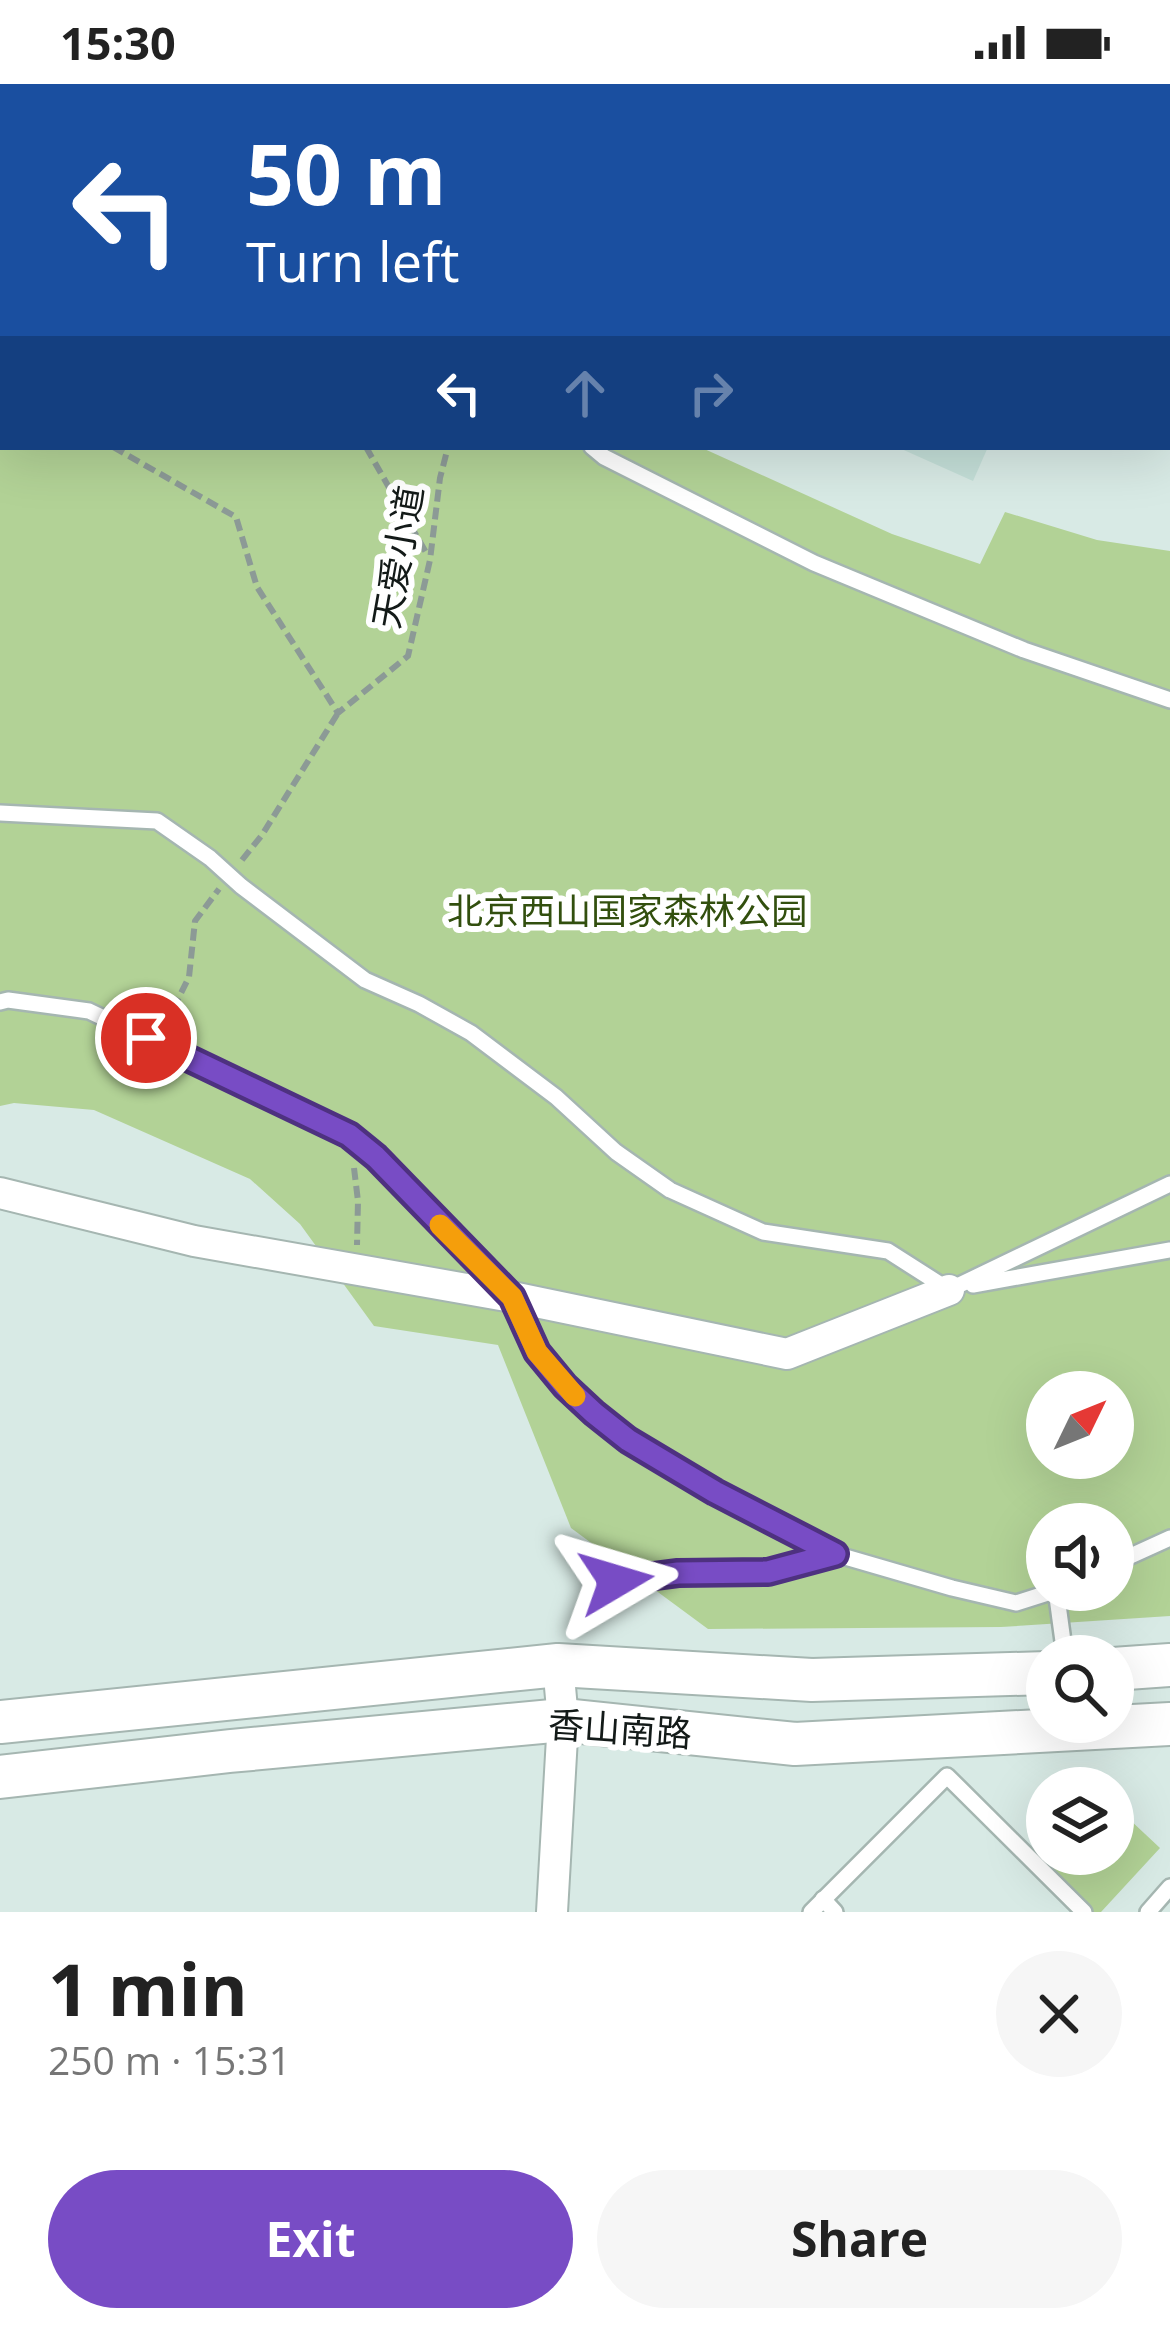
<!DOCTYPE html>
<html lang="en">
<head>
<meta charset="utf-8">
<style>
  body { margin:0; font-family:"Open Sans","Noto Sans SC",sans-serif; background:#f6f6f6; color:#222; height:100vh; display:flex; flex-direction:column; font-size:45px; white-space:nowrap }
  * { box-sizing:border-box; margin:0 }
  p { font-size:39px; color:#767676 }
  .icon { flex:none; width:66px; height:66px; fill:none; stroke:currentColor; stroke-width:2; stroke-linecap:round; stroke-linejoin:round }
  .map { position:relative; height:1828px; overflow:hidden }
  .sheet { display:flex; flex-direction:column; background:#fff; flex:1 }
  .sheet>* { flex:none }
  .hud { position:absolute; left:0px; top:0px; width:1170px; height:366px; box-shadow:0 12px 48px #0002; background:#1a4fa0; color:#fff; overflow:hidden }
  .needle { width:78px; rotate:47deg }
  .controls { position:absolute; left:1026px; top:1287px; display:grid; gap:24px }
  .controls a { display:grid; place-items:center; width:108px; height:108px; border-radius:50%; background:#fff; box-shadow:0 12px 48px #0002; font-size:60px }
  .pin { position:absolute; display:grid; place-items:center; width:102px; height:102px; color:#fff; margin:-51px; border:6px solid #fff; border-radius:50%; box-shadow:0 3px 12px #0007 }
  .me { position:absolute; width:132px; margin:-66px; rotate:83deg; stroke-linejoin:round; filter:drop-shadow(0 0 9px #0008) }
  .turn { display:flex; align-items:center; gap:42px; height:252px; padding:0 48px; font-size:54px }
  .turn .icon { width:156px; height:156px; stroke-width:2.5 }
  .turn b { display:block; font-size:84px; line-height:102px }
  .lanes { display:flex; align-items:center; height:114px; padding:0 48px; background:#0003; justify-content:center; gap:60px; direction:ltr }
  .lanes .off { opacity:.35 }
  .round { display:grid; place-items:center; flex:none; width:126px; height:126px; border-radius:63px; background:#f6f6f6 }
  .summary { display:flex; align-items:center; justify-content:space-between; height:204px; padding:0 48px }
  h1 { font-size:72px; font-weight:700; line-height:90px }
  .cta { display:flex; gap:24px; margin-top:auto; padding:24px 48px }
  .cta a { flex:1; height:138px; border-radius:72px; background:#784cc5; color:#fff; font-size:48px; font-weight:700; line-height:138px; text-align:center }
  .cta a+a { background:#f6f6f6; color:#222 }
  .status { display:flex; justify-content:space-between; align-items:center; height:84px; padding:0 60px; background:#fff; direction:ltr }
  .status svg { height:33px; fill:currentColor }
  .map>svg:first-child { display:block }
</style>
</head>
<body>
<div class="status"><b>15:30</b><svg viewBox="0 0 49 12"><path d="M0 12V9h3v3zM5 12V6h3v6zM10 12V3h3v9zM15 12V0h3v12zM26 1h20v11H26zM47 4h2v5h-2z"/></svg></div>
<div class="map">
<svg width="1170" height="1828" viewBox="0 0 1170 1828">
  <rect width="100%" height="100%" fill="#d8eae5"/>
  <polygon fill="#c4dfd8" points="897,363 988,363 973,397"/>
  <g fill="#b2d296" fill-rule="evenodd">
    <path d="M0 0H265L269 3H3V363H700L892 450 980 480 1005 428 1097 456 1170 467V1532L1001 1543 708 1545 571 1444 498 1261 374 1242 300 1140 250 1095 94 1026 14 1019 0 1022ZM1047 1308H1113V1374H1047ZM1047 1440H1113V1506H1047Z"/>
    <polygon points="1113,1720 1160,1764 1101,1828 1080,1828 1023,1775 1047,1749 1047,1770 1113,1770"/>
  </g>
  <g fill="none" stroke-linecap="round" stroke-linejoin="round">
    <defs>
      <g id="lane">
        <polyline points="592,363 604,373 814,479 1024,566 1170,616"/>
        <polyline points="0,729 157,737 210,774 241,802 365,896 419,920 471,949 556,1013 616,1068 670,1106 763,1148 888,1167 949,1206 1170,1100"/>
        <polyline points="0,918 8,916 89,927 349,1051 377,1073 512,1213 537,1268 565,1302 628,1356 715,1408 835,1470 952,1504 1016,1519 1057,1506"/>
        <polyline points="973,1201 1170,1166"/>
        <polyline points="1113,1480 1170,1454"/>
        <polyline points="617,1497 678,1489 768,1488 835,1470"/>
        <polyline points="1056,1506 1065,1572"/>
        <polyline points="823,1815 835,1828"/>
        <polyline points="811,1828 947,1692 1084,1828"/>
        <polyline points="1148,1828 1170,1803"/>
      </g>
      <g id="street">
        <polyline points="599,3 600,0"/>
        <polyline points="0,1109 194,1157 512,1213 787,1270 949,1206"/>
        <polyline points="552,1828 563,1636 558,1581"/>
      </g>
      <g id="secondary">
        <polyline points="1113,1585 1170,1581"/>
        <polyline points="0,1638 558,1581 812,1596 1047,1589"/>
        <polyline points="0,1693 230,1667 563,1636 795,1660 1170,1640"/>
      </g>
    </defs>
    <use href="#lane" stroke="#a5b6b1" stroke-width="20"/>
    <use href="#street" stroke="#a5b6b1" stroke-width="34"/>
    <use href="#secondary" stroke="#a5b6b1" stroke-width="46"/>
    <g stroke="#8c9a96" stroke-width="6" stroke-dasharray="12 6" stroke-linecap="butt">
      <polyline points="0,55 3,57"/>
      <polyline points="0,294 3,296"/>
      <polyline points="113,363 236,433 257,503 338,629 408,572 430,476 440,394 448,363"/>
      <polyline points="366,363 428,472"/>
      <polyline points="242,776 262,751 338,629"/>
      <polyline points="161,938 174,923 189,893 195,837 219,805"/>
      <polyline points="354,1084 358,1117 357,1161"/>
    </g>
    <use href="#lane" stroke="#fff" stroke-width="15"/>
    <use href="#street" stroke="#fff" stroke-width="30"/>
    <use href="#secondary" stroke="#fff" stroke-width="42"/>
  </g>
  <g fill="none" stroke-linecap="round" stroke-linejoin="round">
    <defs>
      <polyline id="route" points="146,954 349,1051 376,1073 512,1213 537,1268 565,1302 594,1329 628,1356 715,1408 835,1470 768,1488 678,1489 616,1497"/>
    </defs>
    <use href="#route" stroke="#4e3180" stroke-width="30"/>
    <use href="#route" stroke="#784cc5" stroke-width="21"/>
    <polyline stroke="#f59e0b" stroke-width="21" points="440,1141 512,1213 537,1268 575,1312"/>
  </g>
  <g text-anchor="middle" stroke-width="12" stroke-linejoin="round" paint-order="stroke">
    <g font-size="36" fill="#131a18" stroke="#fff">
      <text transform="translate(398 473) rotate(-80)" y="13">天爱小道</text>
      <text transform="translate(620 1645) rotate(4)" y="13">香山南路</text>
    </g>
    <g font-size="36" fill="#324f0e" stroke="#fff">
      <text x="627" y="840">北京西山国家森林公园</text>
    </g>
  </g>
</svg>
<div class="controls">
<a><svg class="needle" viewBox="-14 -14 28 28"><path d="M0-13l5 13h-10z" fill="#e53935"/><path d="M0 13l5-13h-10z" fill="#767676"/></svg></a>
<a><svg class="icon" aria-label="sound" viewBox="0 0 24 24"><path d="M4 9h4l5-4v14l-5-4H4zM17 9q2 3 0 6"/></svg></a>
<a><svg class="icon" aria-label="search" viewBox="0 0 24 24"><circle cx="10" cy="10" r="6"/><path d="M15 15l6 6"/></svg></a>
<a><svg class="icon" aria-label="layers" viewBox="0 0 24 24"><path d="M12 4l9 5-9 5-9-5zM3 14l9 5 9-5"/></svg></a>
</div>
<div class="pin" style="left:146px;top:954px;background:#d93025"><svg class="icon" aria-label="arrive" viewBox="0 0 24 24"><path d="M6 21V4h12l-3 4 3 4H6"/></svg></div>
<svg class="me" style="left:616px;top:1497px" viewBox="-20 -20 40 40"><path d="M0-17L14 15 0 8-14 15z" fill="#784cc5" stroke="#fff" stroke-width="4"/></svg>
<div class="hud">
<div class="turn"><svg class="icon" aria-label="left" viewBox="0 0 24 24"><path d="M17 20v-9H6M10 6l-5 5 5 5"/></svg><div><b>50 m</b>Turn left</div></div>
<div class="lanes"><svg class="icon" aria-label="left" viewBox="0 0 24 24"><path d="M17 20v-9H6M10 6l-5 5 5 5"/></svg><svg class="icon off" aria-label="ahead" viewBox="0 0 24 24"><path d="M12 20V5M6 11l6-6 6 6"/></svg><svg class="icon off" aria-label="right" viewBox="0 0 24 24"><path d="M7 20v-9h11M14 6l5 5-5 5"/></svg></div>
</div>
</div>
<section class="sheet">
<div class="summary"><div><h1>1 min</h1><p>250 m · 15:31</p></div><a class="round"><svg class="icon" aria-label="close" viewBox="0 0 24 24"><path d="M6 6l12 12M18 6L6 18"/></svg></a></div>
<div class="cta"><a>Exit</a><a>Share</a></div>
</section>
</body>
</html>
